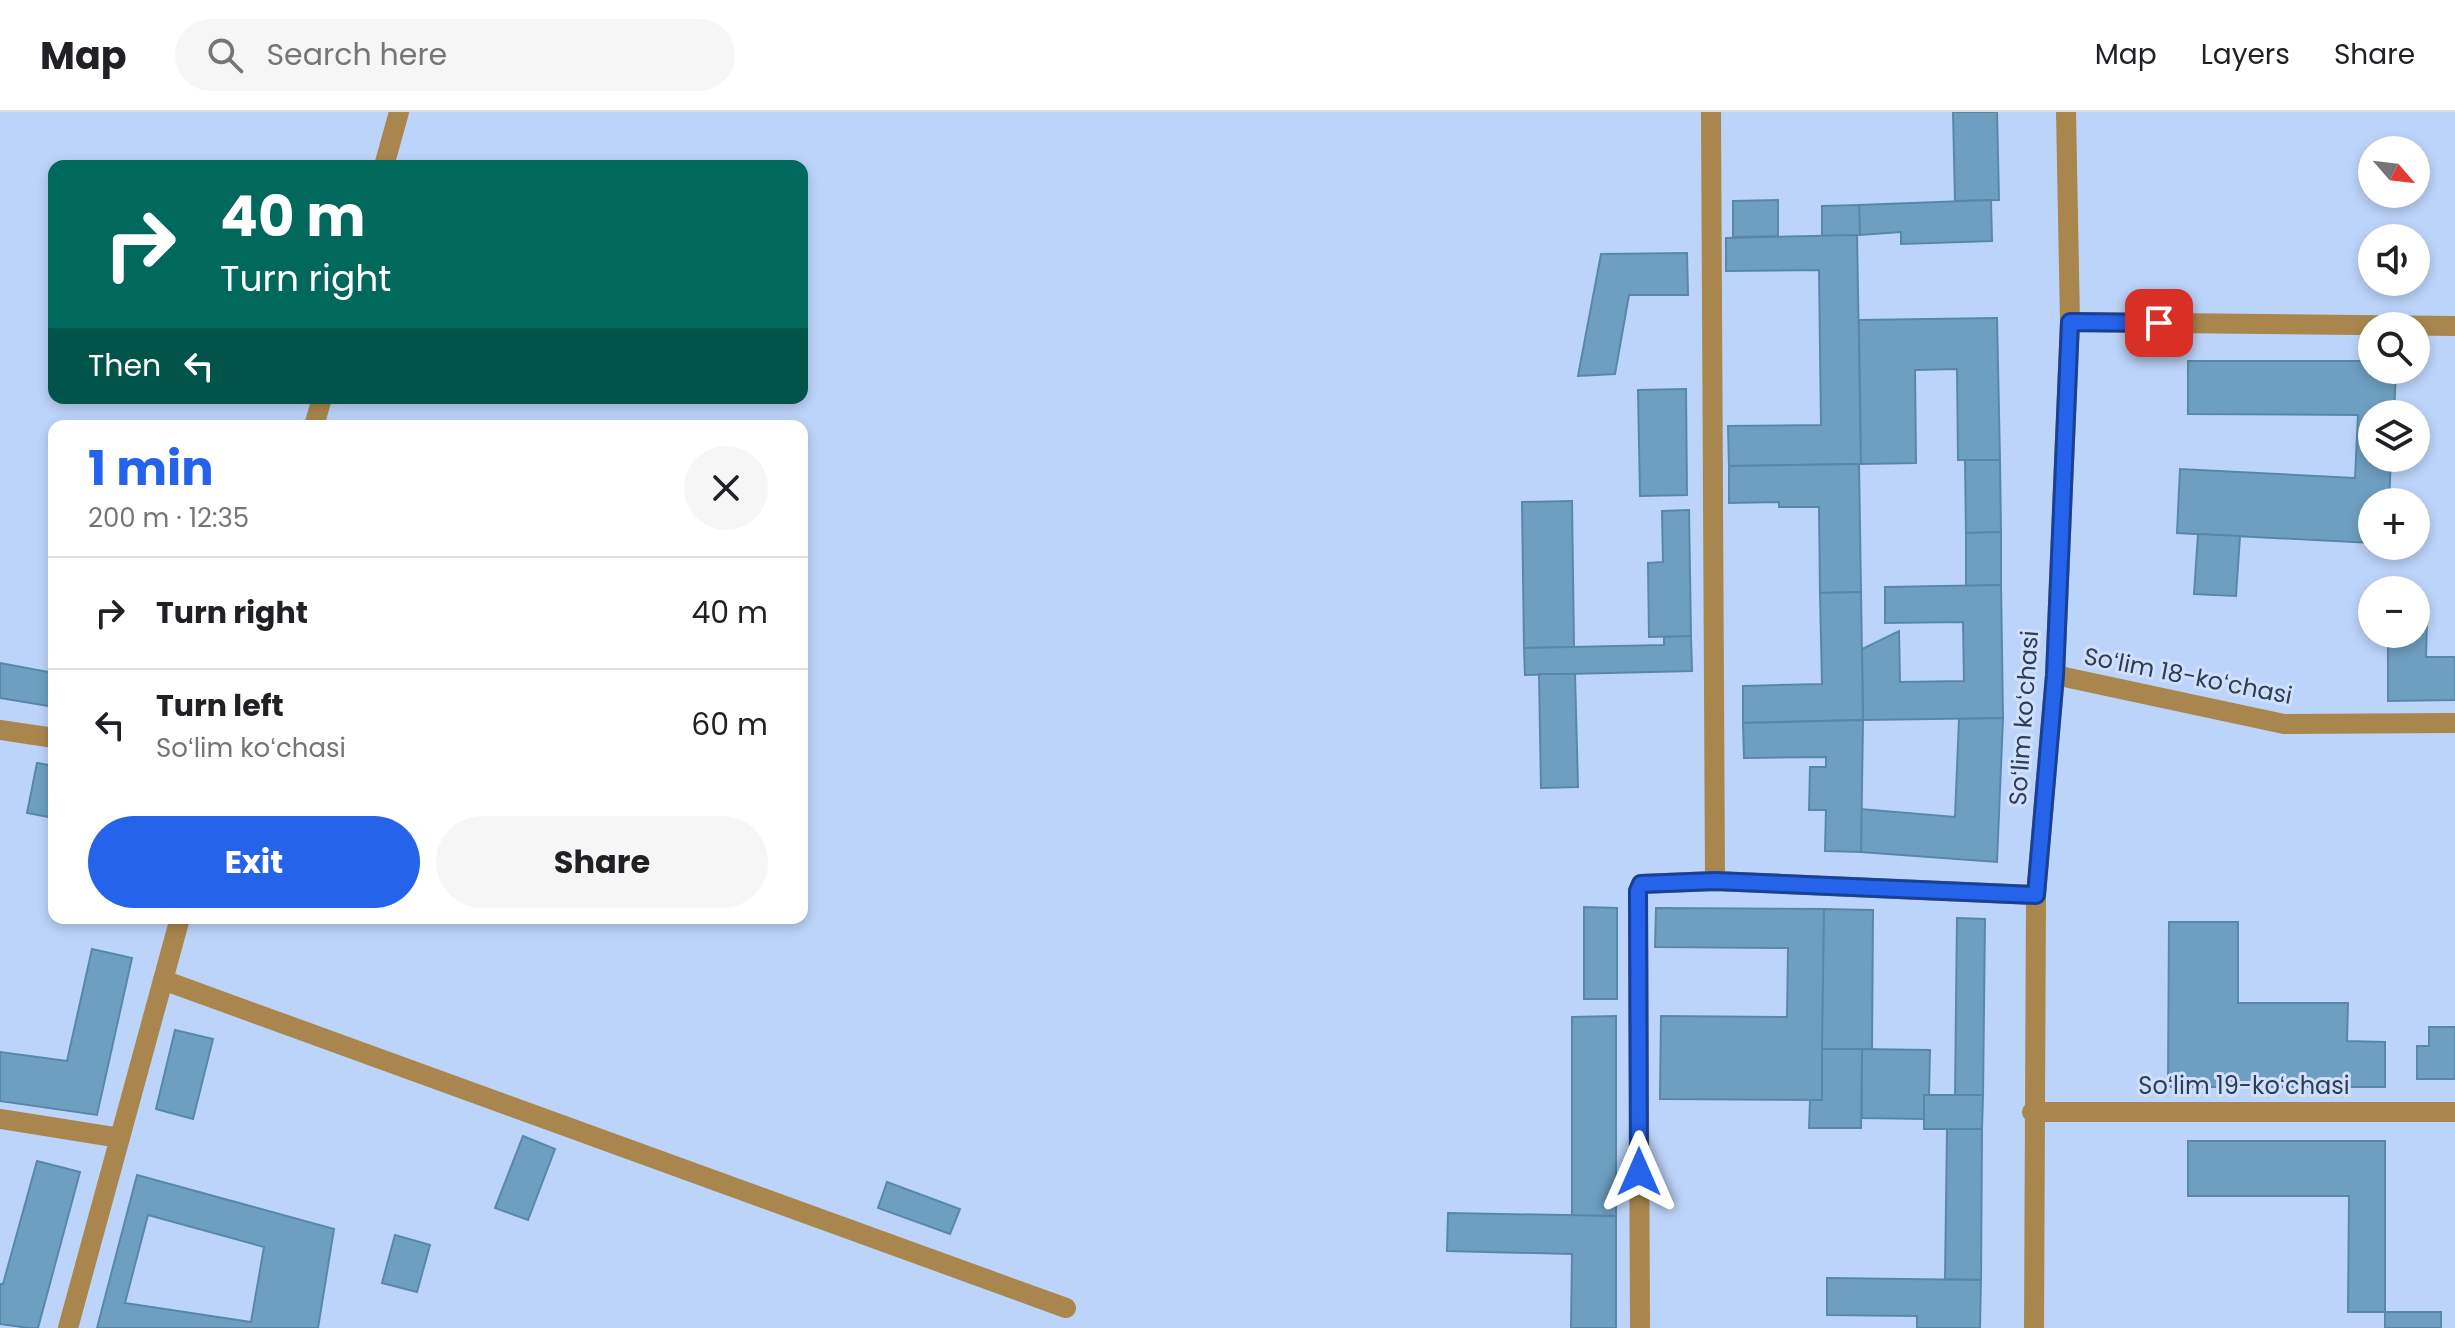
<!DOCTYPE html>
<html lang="en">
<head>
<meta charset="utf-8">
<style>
  body { margin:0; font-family:Poppins,sans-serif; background:#f6f6f6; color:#202124; height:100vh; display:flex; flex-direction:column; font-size:30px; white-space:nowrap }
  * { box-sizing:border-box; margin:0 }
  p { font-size:26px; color:#757577 }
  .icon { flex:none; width:44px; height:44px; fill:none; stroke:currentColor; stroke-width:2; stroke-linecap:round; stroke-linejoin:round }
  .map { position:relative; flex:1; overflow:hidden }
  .details { position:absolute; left:48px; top:308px; width:760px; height:504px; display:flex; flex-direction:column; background:#fff; border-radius:16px; box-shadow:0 4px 12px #0003 }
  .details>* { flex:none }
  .hud { position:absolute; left:48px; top:48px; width:760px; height:244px; border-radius:16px; box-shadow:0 4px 12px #0003; background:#00695c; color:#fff; overflow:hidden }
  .needle { width:52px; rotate:118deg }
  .fabs { position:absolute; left:2358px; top:24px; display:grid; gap:16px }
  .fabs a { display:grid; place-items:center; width:72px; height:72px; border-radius:50%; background:#fff; box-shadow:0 4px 12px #0003; font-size:40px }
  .pin { position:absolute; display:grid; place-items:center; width:68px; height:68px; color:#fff; margin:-34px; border-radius:16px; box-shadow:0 4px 12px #0006 }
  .me { position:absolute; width:88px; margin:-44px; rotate:0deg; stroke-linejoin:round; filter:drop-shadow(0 0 6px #0008) }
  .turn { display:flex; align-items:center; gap:28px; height:168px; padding:0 40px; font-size:36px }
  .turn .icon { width:104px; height:104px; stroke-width:2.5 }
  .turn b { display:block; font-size:56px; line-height:68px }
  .then { display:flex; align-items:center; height:76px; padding:0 40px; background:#0003; gap:16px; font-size:30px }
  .round { display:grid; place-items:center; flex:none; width:84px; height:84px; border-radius:42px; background:#f6f6f6 }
  .summary { display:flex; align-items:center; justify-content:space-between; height:136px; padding:0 40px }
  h1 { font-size:48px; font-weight:700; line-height:60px; color:#2563eb }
  .primary-button { display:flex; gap:16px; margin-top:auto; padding:16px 40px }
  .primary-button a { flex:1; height:92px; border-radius:48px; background:#2563eb; color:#fff; font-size:32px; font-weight:700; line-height:92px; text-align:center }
  .primary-button a+a { background:#f6f6f6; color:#202124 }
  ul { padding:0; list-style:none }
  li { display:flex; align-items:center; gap:24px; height:112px; padding:0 40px; border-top:2px solid #e0e0e0 }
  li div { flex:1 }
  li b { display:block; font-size:30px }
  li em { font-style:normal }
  header { display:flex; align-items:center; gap:48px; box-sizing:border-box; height:112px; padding:0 40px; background:#fff; border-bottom:2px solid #e0e0e0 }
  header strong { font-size:38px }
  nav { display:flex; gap:44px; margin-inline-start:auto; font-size:28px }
  .search { width:560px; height:72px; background:#f6f6f6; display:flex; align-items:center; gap:20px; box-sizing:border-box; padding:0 28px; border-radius:44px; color:#757577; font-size:30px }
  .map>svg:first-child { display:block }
</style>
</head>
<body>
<header>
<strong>Map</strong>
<div class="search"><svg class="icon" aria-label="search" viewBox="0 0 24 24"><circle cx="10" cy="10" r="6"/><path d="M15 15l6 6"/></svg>Search here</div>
<nav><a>Map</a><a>Layers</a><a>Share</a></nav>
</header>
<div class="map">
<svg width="2455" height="1216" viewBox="0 0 2455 1216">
  <rect width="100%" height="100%" fill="#bcd4f9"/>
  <g fill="#6e9fc1" stroke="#5888a9" stroke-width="2" fill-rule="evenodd">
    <polygon points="1953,0 1997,0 1999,88 1955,89"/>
    <polygon points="1778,88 1778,124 1733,125 1733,89"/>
    <polygon points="1991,88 1992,129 1901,132 1901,120 1860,123 1859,93"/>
    <polygon points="1859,93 1860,123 1822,124 1822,94"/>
    <polygon points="1857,123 1861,352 1729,354 1728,314 1821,313 1819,158 1726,159 1726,126"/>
    <polygon points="1687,141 1688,183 1629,183 1615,262 1578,264 1601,142"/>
    <polygon points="1997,206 2000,348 1958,348 1957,257 1915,258 1916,351 1861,352 1859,208"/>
    <polygon points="2188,249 2372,249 2372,258 2396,258 2394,302 2372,302 2372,346 2391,346 2389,390 2372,390 2372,431 2177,421 2180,357 2355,366 2358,303 2188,302"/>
    <polygon points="1686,277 1687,383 1640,384 1638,278"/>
    <polygon points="1965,348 2000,348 2001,420 1966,421"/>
    <polygon points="1859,352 1861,480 1820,481 1819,395 1779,395 1779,390 1729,391 1729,354"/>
    <polygon points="1572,389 1574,535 1524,536 1522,390"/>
    <polygon points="1689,398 1691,524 1649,525 1648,451 1663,450 1662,399"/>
    <polygon points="2001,420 2001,473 1966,474 1966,421"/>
    <polygon points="2198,422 2240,424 2236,484 2194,482"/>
    <polygon points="2001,473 2003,606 1863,608 1862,537 1899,519 1900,570 1964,569 1963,510 1885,511 1885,475"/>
    <polygon points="1861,480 1863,608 1743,611 1743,574 1822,572 1820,481"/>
    <polygon points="2416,508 2427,508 2426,545 2455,545 2455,588 2388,589 2388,522 2416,522"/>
    <polygon points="1691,524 1692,559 1525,563 1524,536 1664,533 1664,525"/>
    <polygon points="0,551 54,561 49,594 0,586"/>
    <polygon points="1539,562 1575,562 1578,675 1541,676"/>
    <polygon points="2003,606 1997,750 1861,740 1861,697 1955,705 1959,607"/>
    <polygon points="1863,608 1861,740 1825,739 1826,698 1809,698 1810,655 1826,655 1826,645 1744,646 1743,611"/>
    <polygon points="52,639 54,639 54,706 27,701 37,651 49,653"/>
    <polygon points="1584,795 1617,796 1617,887 1584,887"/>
    <polygon points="1656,796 1824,797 1822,988 1660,987 1661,904 1787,905 1788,836 1655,835"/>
    <polygon points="1824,797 1873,798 1872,937 1822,937"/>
    <polygon points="1957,806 1985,807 1983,983 1955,983"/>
    <polygon points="2169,810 2238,810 2238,891 2348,891 2347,929 2385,930 2385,975 2168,975"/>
    <polygon points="92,837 132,846 97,1003 0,989 0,940 67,949"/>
    <polygon points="1616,904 1616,1104 1572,1104 1572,905"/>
    <polygon points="2429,915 2455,915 2455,967 2417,967 2417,934 2429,934"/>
    <polygon points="175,918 213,927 193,1007 156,997"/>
    <polygon points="1822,937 1862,937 1861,1016 1809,1016 1810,988 1822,988"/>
    <polygon points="1862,937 1930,938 1929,983 1924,983 1924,1007 1862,1006"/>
    <polygon points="1924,983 1983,983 1982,1017 1924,1017"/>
    <polygon points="1947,1017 1982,1017 1981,1168 1945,1167"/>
    <polygon points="523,1024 555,1037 528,1108 495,1096"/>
    <polygon points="2188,1029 2385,1029 2385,1200 2348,1200 2349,1084 2188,1084"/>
    <polygon points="37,1049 80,1060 38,1216 29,1216 0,1212 0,1172 3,1172"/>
    <path d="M137 1063 334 1117 318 1216H97ZM148 1103 264 1135 251 1210 125 1191Z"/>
    <polygon points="887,1070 960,1097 950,1122 878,1096"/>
    <polygon points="1448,1101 1616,1104 1616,1216 1571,1216 1572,1142 1447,1139"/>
    <polygon points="395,1123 430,1133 417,1180 382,1171"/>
    <polygon points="1827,1166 1981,1168 1980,1216 1917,1216 1917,1204 1827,1203"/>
    <rect x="2385" y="1200" width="56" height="16"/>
  </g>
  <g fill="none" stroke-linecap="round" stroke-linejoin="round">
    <g stroke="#a8864e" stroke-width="20">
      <polyline points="1711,0 1715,769"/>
      <polyline points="384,54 399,0"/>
      <polyline points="2070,210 2455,214"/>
      <polyline points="314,314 322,286"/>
      <polyline points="2055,563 2284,612 2455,611"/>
      <polyline points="0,618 54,626"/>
      <polyline points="163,868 1066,1196"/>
      <polyline points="2032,1000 2455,1000"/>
      <polyline points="0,1007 120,1026"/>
      <polyline points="68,1216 180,806"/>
      <polyline points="1640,1216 1638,779 1641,772 1715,769 2036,783"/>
      <polyline points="2034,1216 2036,783 2055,563 2070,210 2066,0"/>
    </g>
  </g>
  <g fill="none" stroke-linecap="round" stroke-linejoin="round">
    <defs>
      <polyline id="route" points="1639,1060 1638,779 1641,772 1715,769 2036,783 2055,563 2070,210 2159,211"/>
    </defs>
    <use href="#route" stroke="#184099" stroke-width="20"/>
    <use href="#route" stroke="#2563eb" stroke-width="14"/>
  </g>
  <g text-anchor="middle" stroke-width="6" stroke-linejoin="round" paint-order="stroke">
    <g font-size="24" fill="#303c4f" stroke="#cee0fd">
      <text transform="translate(2188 564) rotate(11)" y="8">Soʻlim 18-koʻchasi</text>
      <text transform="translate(2024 606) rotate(-86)" y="8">Soʻlim koʻchasi</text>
      <text x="2244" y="982">Soʻlim 19-koʻchasi</text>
    </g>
  </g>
</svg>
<div class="fabs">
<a><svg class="needle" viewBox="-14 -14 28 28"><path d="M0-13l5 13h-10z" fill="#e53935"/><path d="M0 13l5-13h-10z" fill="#757577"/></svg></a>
<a><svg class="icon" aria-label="sound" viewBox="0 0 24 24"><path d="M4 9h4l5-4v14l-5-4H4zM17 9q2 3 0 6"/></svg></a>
<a><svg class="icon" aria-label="search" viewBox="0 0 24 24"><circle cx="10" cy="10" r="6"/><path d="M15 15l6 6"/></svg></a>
<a><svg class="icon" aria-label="layers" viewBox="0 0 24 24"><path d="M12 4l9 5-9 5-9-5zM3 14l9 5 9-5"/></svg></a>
<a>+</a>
<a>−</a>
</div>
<div class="pin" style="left:2159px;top:211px;background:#d93025"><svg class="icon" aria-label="arrive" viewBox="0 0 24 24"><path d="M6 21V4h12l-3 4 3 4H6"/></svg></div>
<svg class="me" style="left:1639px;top:1060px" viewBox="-20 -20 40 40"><path d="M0-17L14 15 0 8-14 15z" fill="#2563eb" stroke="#fff" stroke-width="4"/></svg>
<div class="hud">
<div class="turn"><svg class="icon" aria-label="right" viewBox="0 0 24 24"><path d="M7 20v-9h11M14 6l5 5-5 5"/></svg><div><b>40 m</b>Turn right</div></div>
<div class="then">Then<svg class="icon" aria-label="left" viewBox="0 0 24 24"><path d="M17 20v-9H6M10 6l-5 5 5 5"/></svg></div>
</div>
<section class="details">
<div class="summary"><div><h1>1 min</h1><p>200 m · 12:35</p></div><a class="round"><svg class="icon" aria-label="close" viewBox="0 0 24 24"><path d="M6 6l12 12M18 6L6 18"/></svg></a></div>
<ul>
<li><svg class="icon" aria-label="right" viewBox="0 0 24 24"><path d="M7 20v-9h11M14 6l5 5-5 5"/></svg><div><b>Turn right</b></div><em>40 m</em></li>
<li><svg class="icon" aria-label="left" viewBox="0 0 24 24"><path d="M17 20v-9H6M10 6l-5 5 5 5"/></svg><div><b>Turn left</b><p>Soʻlim koʻchasi</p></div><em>60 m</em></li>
</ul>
<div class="primary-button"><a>Exit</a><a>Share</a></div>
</section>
</div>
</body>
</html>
